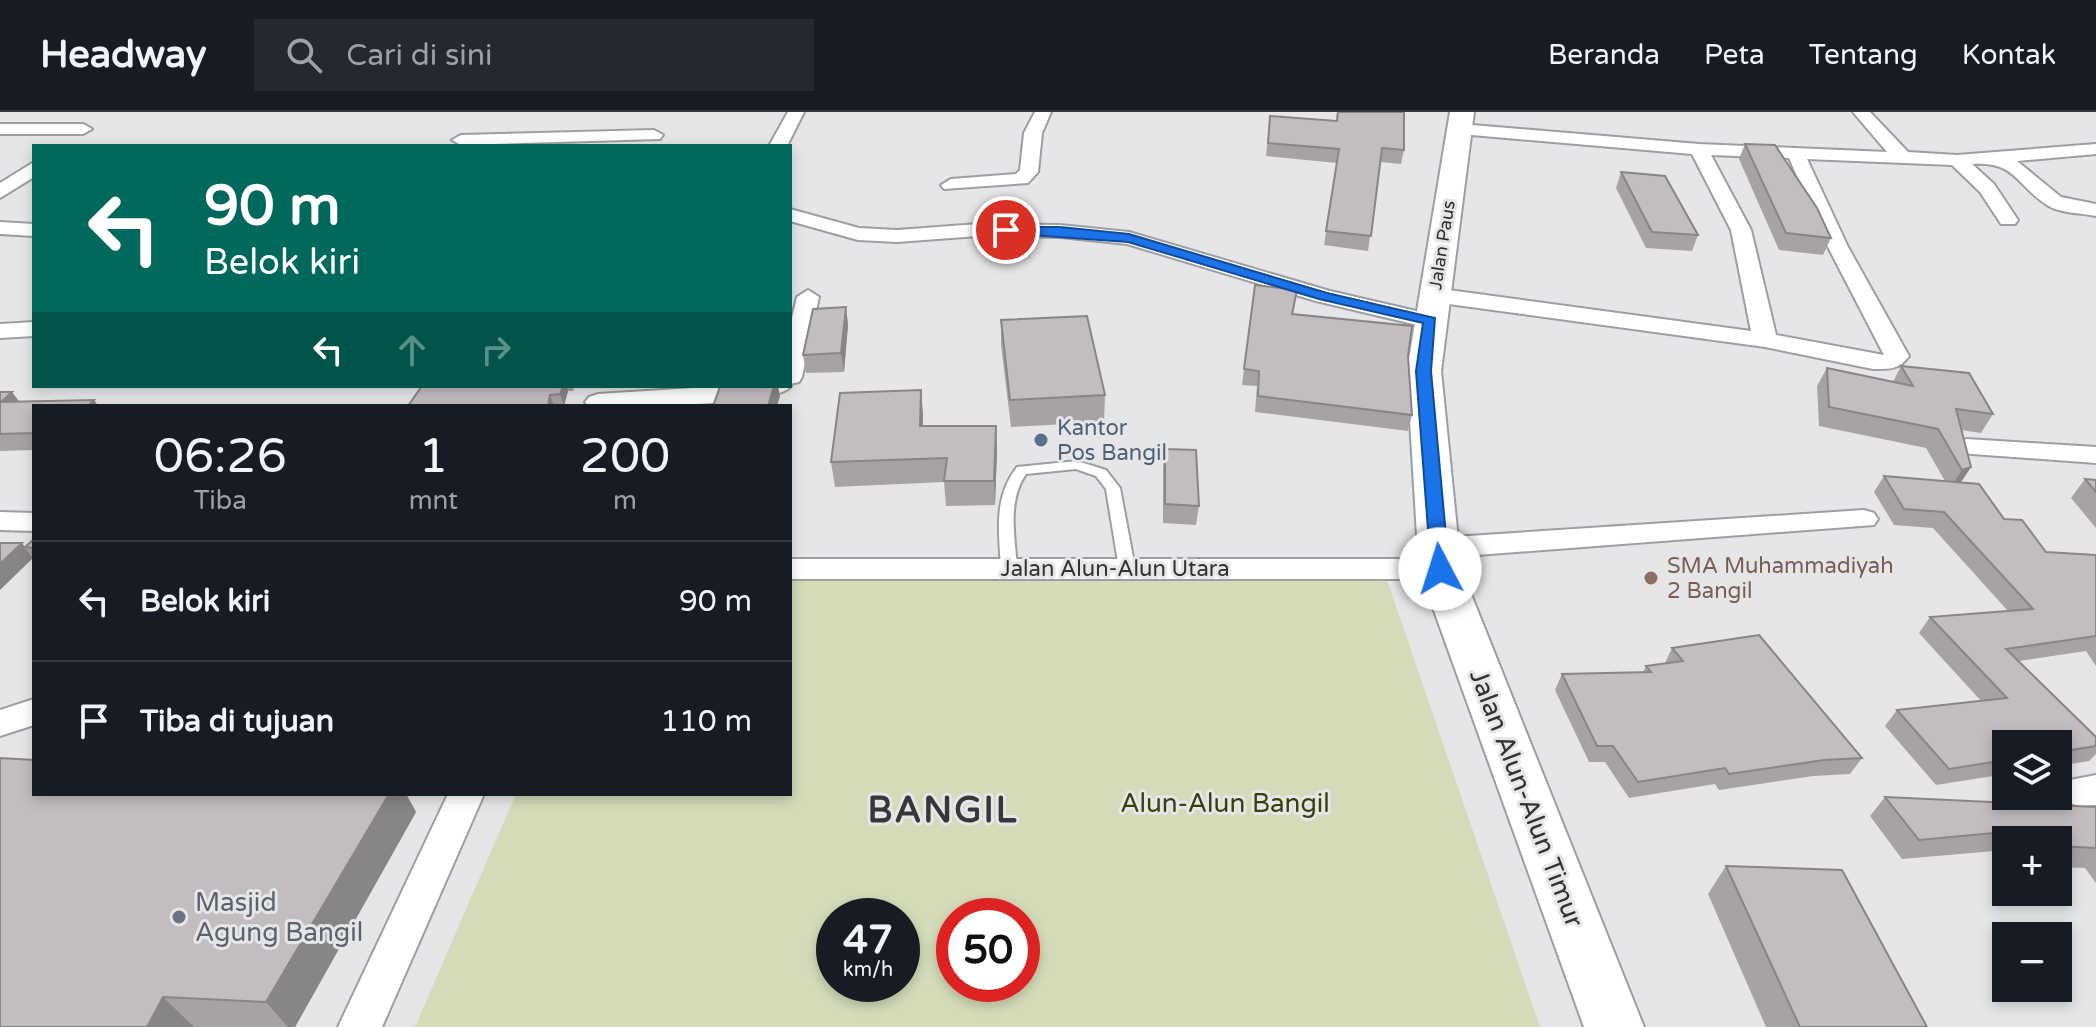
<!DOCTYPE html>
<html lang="id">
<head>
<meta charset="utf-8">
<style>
  body { margin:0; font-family:"Varela Round",sans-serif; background:#242831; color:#f1f3f6; height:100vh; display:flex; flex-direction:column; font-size:30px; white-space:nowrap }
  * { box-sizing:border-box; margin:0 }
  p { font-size:26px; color:#9ea1a6 }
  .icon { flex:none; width:44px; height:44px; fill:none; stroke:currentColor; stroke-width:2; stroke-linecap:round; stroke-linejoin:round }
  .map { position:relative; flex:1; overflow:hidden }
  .side { position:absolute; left:32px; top:292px; width:760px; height:392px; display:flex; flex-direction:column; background:#171b24; border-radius:0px; box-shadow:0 4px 12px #0003 }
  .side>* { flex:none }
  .hud { position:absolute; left:32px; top:32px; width:760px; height:244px; border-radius:0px; box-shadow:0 4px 12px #0003; background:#00695c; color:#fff; overflow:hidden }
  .fabs { position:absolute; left:1992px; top:618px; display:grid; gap:16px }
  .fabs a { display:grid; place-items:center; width:80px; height:80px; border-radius:0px; background:#171b24; box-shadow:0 4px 12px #0003; font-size:40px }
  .speed { position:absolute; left:816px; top:786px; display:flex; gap:16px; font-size:40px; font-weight:700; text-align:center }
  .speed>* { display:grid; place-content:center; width:104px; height:104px; border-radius:50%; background:#171b24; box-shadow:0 4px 12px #0003; line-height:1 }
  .speed small { font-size:20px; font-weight:400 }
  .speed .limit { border:12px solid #d22; background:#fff; color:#111 }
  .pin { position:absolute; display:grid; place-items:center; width:68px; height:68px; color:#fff; margin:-34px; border:4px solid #fff; border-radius:50%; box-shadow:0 2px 8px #0007 }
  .me { position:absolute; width:88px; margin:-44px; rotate:355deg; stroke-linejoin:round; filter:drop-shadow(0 0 6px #0008) }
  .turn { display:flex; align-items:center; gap:28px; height:168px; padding:0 40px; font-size:36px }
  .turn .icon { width:104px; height:104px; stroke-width:2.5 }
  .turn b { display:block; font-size:56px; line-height:68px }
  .lanes { display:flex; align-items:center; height:76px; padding:0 40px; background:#0003; justify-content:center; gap:40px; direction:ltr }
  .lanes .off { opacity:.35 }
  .eta { display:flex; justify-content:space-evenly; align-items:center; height:136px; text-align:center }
  .eta b { font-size:48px; font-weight:600; line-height:56px }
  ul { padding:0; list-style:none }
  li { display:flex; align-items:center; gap:24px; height:120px; padding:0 40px; border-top:2px solid #363941 }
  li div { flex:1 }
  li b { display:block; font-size:30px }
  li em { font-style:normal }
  header { display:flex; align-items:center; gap:48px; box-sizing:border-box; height:112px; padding:0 40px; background:#171b24; border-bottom:2px solid #363941 }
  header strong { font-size:38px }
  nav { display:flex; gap:44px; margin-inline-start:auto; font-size:28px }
  .search { width:560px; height:72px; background:#242831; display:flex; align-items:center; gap:20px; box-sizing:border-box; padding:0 28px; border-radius:0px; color:#9ea1a6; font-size:30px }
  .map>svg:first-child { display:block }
</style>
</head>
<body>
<header>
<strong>Headway</strong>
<div class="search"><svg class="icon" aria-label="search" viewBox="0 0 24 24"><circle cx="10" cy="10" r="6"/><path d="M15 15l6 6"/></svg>Cari di sini</div>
<nav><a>Beranda</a><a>Peta</a><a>Tentang</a><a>Kontak</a></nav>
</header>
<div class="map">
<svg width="2096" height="915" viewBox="0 0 2096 915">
  <rect width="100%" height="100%" fill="#e6e6e9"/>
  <path fill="#d3dbb8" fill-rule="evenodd" d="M1386 465 1540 915H415L516 682H790V468ZM834 804H902V872H834ZM954 804H1022V872H954Z"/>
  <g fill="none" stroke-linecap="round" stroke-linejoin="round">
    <defs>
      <path id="service" d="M1077 349 1106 358 1120 376 1135 456 1133 460 1127 461 1119 456 1106 377 1096 364 1076 357 1026 362C1007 389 1015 425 1017 456L1009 461 1003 460 1001 456C999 419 993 386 1017 355Z"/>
      <g id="minor">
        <polygon points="788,0 804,0 787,34 769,34"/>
        <polygon points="1035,0 1051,0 1042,21 1038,60 1028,71 944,77 941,73 951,67 1016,62 1020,58 1024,21"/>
        <path d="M1853 0H1870L1908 40 1957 43 2096 32V42L2017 49 2061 85 2096 92V104C2081 101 2059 101 2047 93 2016 73 2016 49 1972 52L1994 72 2018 108 2015 112H2001L1980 80 1952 53 1807 47 1848 135 1909 244C1899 258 1889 257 1873 257L1765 235 1434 190 1423 183 1434 176 1751 219 1731 118 1692 42 1460 22 1451 17 1460 12 1699 32 1887 40ZM1711 43 1789 46 1828 135 1884 243 1776 223 1751 118Z"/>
        <polygon points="0,12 83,12 92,17 83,22 0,22"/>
        <polygon points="654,18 663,23 660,27 461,33 452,28 461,23"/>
        <polygon points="34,50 34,65 0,86 0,71"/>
        <polygon points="790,97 859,116 897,118 978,112 1060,113 1129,120 1330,179 1438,204 1441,209 1438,214 1430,216 1316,189 1127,132 1060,125 978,124 897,130 858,128 790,109"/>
        <polygon points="0,110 34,112 34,124 0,122"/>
        <path d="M808 178 819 185 802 265 799 270 790 272 791 274C777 295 620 294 588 294L585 290 589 285 598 282 726 274H790V214L797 185Z"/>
        <polygon points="34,210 34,224 0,226 0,212"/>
        <polygon points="1967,327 2096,335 2096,351 1958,341 1954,335 1958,329"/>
        <polygon points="1864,398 1874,401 1878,407 1874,413 1438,446 1428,443 1423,436 1428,429 1438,426"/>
        <polygon points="0,400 34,401 34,419 0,418"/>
        <polygon points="790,447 1440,447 1451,450 1455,457 1451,464 1440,467 790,467"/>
        <polygon points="34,587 34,613 0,624 0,598"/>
        <polygon points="2096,663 2096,693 2078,694 2065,689 2060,679 2065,669"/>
        <polygon points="448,682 484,682 382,915 338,915"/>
      </g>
      <polygon id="secondary" points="1450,0 1474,0 1441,259 1461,457 1644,915 1584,915 1419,457 1407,259"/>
    </defs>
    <use href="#service" stroke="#9d9ea1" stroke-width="4"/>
    <use href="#minor" stroke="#9d9ea1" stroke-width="4"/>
    <use href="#secondary" stroke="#9d9ea1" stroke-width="4"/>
    <use href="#service" fill="#fff" fill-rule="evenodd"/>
    <use href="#minor" fill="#fff" fill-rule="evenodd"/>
    <use href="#secondary" fill="#fff" fill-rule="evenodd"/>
  </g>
  <g fill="#a7a3a5">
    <polygon points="1337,0 1404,0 1404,38 1401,52 1380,50 1368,139 1324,133 1337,51 1266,44 1270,4 1336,9"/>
    <polygon points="1745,32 1831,126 1823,143 1779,138 1739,47"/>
    <polygon points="1621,60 1698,123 1692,139 1646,136 1616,76"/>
    <polygon points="1255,173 1295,193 1293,202 1408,244 1412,303 1408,319 1255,300 1257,274 1242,273"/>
    <polygon points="846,195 848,213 844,260 806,261 803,243"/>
    <polygon points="1001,208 1105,283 1104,310 1011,315 1001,233"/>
    <polygon points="1901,254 1993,302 1981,321 1961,318 1971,355 1961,370 2004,407 2046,440 2096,443 2096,554 2086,539 2019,549 2096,634 2096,642 2089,649 2058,654 2058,632 2006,632 2006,662 1936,673 1885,614 1897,598 1981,589 1919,521 1930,505 2008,499 1933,416 1894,413 1874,380 1884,364 1945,369 1926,336 1819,314 1817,274 1827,256 1893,270"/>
    <polygon points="422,274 575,274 573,279 568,279 564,294 408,294"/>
    <polygon points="921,278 923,314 996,314 997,338 995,393 946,394 944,370 835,375 831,350"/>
    <polygon points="0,280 19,289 94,288 98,294 34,294 34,338 0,339"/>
    <polygon points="1165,337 1199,394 1196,413 1163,411 1163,355"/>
    <polygon points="2085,367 2096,368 2096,416 2071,386"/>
    <polygon points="34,427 34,447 25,435"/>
    <polygon points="1672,536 1862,646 1850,662 1813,664 1719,678 1715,672 1629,686 1605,650 1589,650 1555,578 1562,562 1643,560 1646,554 1665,551"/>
    <polygon points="34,682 406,682 416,700 295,915 0,915"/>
    <polygon points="1885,685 2096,695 2096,771 2085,756 2058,755 2058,728 2006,728 2006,738 1902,747 1870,704"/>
    <polygon points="1726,754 1927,915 1766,915 1708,782"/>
  </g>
  <g fill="#888586">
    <polygon points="846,195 848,213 844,260 841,241"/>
    <polygon points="563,274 567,274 568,279 564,294 560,282"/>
    <polygon points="774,274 778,274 780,284 777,294 768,294"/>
    <polygon points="921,278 923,302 922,339 920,314"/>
    <polygon points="12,280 24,296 1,290"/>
    <polygon points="550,283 554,294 548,294"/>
    <polygon points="94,288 98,294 88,294"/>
    <polygon points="996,314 997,338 995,393 994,369"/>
    <polygon points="1971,355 1959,373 1949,377 1962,358"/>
    <polygon points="22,431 33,446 0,478 0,452"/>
    <polygon points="389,682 406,682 416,700 295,915 288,915 266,890"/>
    <polygon points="163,885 194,915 147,915"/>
  </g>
  <g fill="#c2bec0" stroke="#888586" stroke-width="2">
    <polygon points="1338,0 1404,0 1404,38 1382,36 1371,124 1326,119 1339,37 1268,31 1270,4 1337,9"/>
    <polygon points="1745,32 1775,33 1817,96 1831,126 1786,121"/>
    <polygon points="1621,60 1665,64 1698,123 1652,120"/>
    <polygon points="1255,173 1297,178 1292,202 1412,214 1408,244 1412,303 1258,284 1259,259 1244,257"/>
    <polygon points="846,195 841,241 803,243 813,197"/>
    <polygon points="1087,204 1105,283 1010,288 1001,208"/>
    <polygon points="1901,254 1969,261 1993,302 1956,297 1971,355 1962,358 1938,317 1829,295 1827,256 1913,274"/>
    <polygon points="422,274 563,274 560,282 550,283 548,294 408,294"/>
    <polygon points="724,274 774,274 768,294 713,294 720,275"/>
    <polygon points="921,278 920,314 996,314 994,369 944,369 947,346 831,350 840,281"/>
    <polygon points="0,280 12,280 1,290 94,288 88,294 34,294 34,321 0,322"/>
    <polygon points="1165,337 1196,338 1199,394 1165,392"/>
    <polygon points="1884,364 1979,372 2004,407 2022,408 2046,440 2096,443 2096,524 2006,537 2096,625 2096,634 2058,640 2058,632 2006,632 2006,648 1949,657 1897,598 2007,586 1930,505 2033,497 1944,400 1904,397"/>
    <polygon points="2085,367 2096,368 2096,380"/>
    <polygon points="34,427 34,436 25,435"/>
    <polygon points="0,431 22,431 0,452"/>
    <polygon points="1759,523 1862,646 1824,648 1729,662 1725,656 1638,670 1613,634 1597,634 1562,562 1651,560 1646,554 1683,549 1672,536"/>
    <polygon points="0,646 34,648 34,682 389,682 266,890 163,885 147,915 0,915"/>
    <polygon points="1885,685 2096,695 2096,736 2058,734 2058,728 2044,728 2036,717 1919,728"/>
    <polygon points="1726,754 1842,758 1927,915 1800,915"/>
  </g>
  <polygon fill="#1a73e8" stroke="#114b97" stroke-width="2" points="1006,115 1060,115 1129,122 1327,181 1435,206 1431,259 1449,457 1447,462 1440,463 1431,457 1416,259 1423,211 1319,187 1128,130 1001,121 999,118"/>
  <circle fill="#5c6f8a" stroke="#e6e6e9" stroke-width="3" cx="1041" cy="328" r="8"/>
  <circle fill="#8d6e63" stroke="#e6e6e9" stroke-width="3" cx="1651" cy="466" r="8"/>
  <circle fill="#6b7280" stroke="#e6e6e9" stroke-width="3" cx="179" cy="805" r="8"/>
  <g text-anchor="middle" stroke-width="6" stroke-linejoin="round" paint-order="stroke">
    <g font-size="18" fill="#303132" stroke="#e6e6e9">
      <text transform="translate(1442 133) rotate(-81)" y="6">Jalan Paus</text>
    </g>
    <g font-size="22" fill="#4e5e75" stroke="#e6e6e9" text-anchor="start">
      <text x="1057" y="323">Kantor<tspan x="1057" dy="25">Pos Bangil</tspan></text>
    </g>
    <g font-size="22" fill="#785e54" stroke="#e6e6e9" text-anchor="start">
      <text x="1667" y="461">SMA Muhammadiyah<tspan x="1667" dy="25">2 Bangil</tspan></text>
    </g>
    <g font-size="22" fill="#303132" stroke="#e6e6e9">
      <text x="1115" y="464">Jalan Alun-Alun Utara</text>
    </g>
    <g font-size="26" fill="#303132" stroke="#e6e6e9">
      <text transform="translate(1527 686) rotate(69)" y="9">Jalan Alun-Alun Timur</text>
    </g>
    <g font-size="26" fill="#383f08" stroke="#e6e6e9">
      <text x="1225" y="700">Alun-Alun Bangil</text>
    </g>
    <g font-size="26" fill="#5b616d" stroke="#e6e6e9" text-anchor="start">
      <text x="195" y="799">Masjid<tspan x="195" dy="30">Agung Bangil</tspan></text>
    </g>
    <g font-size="36" font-weight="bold" letter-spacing="2" fill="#373739" stroke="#e6e6e9">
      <text x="943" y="710">BANGIL</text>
    </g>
  </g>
</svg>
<div class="fabs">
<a><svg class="icon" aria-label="layers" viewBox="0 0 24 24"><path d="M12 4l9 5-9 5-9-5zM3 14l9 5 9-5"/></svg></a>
<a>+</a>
<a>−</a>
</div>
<div class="speed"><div>47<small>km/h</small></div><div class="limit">50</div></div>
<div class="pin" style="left:1006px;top:118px;background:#d93025"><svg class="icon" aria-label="arrive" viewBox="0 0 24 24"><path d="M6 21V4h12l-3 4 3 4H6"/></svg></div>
<svg class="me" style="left:1440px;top:457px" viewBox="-20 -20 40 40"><circle r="19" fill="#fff"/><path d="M0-13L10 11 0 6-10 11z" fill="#1a73e8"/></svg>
<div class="hud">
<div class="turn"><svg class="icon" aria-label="left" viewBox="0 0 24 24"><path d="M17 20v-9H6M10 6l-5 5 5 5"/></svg><div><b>90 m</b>Belok kiri</div></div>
<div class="lanes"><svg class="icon" aria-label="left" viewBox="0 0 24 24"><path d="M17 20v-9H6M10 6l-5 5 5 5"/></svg><svg class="icon off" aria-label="ahead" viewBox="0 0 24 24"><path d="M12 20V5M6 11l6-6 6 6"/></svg><svg class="icon off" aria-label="right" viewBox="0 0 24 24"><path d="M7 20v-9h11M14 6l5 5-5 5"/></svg></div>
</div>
<section class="side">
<div class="eta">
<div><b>06:26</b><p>Tiba</p></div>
<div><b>1</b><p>mnt</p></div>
<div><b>200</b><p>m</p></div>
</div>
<ul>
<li><svg class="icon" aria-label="left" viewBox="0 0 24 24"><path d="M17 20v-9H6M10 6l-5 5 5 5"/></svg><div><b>Belok kiri</b></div><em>90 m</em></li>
<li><svg class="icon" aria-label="arrive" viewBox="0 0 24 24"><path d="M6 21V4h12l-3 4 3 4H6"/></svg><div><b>Tiba di tujuan</b></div><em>110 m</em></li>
</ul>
</section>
</div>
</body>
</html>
